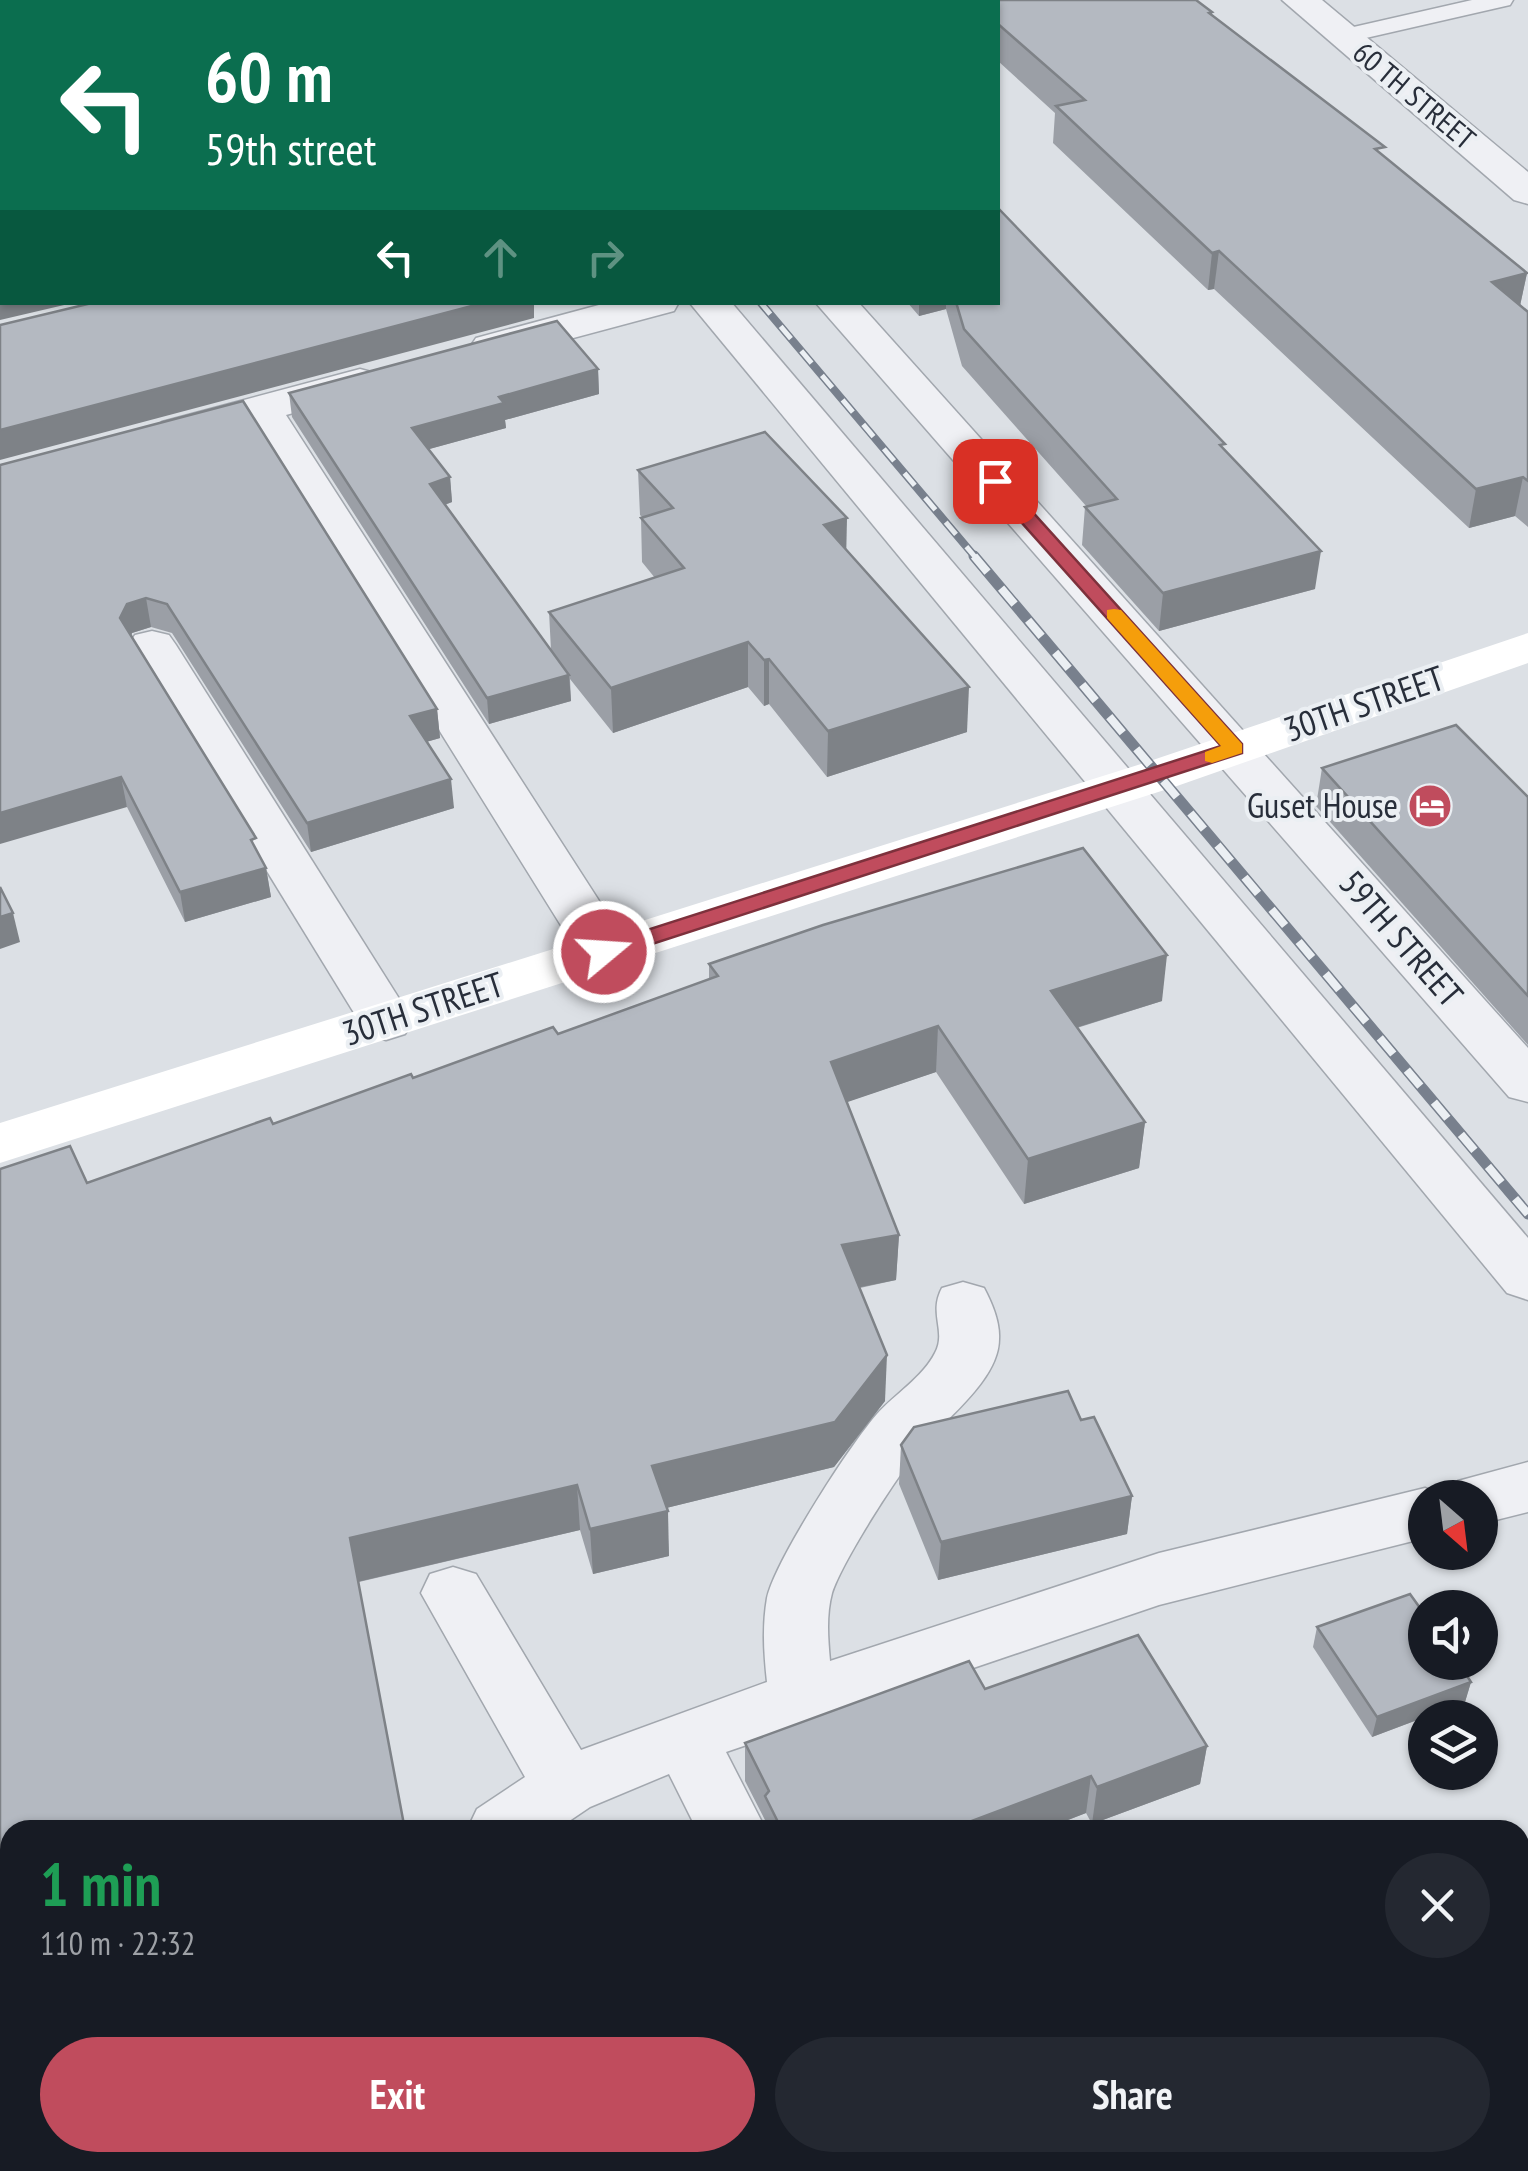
<!DOCTYPE html>
<html lang="en">
<head>
<meta charset="utf-8">
<style>
  body { margin:0; font-family:"PT Sans Narrow",sans-serif; background:#242831; color:#f1f3f6; height:100vh; display:flex; flex-direction:column; font-size:38px; white-space:nowrap }
  * { box-sizing:border-box; margin:0 }
  p { font-size:32px; color:#9ea1a6 }
  .icon { flex:none; width:55px; height:55px; fill:none; stroke:currentColor; stroke-width:2; stroke-linecap:round; stroke-linejoin:round }
  .map { position:relative; flex:1; overflow:hidden }
  .drawer { position:absolute; left:0px; top:1820px; width:1530px; height:352px; display:flex; flex-direction:column; background:#171b24; border-radius:30px 30px 0 0; box-shadow:0 2px 8px #0004 }
  .drawer>* { flex:none }
  .hud { position:absolute; left:0px; top:0px; width:1000px; height:305px; box-shadow:0 2px 8px #0004; background:#0b6e4f; color:#fff; overflow:hidden }
  .needle { width:65px; rotate:152deg }
  .tools { position:absolute; left:1408px; top:1480px; display:grid; gap:20px }
  .tools a { display:grid; place-items:center; width:90px; height:90px; border-radius:50%; background:#171b24; box-shadow:0 2px 8px #0004; font-size:50px }
  .pin { position:absolute; display:grid; place-items:center; width:85px; height:85px; color:#fff; margin:-42px; border-radius:20px; box-shadow:0 5px 15px #0006 }
  .me { position:absolute; width:110px; margin:-55px; rotate:72deg; stroke-linejoin:round; filter:drop-shadow(0 0 8px #0008) }
  .turn { display:flex; align-items:center; gap:35px; height:210px; padding:0 40px; font-size:45px }
  .turn .icon { width:130px; height:130px; stroke-width:2.5 }
  .turn b { display:block; font-size:70px; line-height:85px }
  .lanes { display:flex; align-items:center; height:95px; padding:0 40px; background:#0003; justify-content:center; gap:50px; direction:ltr }
  .lanes .off { opacity:.35 }
  .round { display:grid; place-items:center; flex:none; width:105px; height:105px; border-radius:52px; background:#242831 }
  .overview { display:flex; align-items:center; justify-content:space-between; height:170px; padding:0 40px }
  h1 { font-size:60px; font-weight:800; line-height:75px; color:#1e9e55 }
  .primary-button { display:flex; gap:20px; margin-top:auto; padding:20px 40px }
  .primary-button a { flex:1; height:115px; border-radius:60px; background:#c04c5d; color:#fff; font-size:40px; font-weight:800; line-height:115px; text-align:center }
  .primary-button a+a { background:#242831; color:#f1f3f6 }
  .map>svg:first-child { display:block }
</style>
</head>
<body>
<div class="map">
<svg width="1528" height="2171" viewBox="0 0 1528 2171">
  <rect width="100%" height="100%" fill="#dce0e5"/>
  <g fill="none" stroke-linecap="round" stroke-linejoin="round">
    <defs>
      <polygon id="lane" points="1472,0 1513,0 1510,5 1344,43 1332,36 1336,31"/>
      <g id="street">
        <polygon points="439,0 476,0 477,2 441,2"/>
        <polygon points="546,0 583,0 584,2 548,2"/>
        <polygon points="1282,0 1322,0 1528,172 1528,204 1514,200"/>
        <polygon points="610,302 679,302 674,311 491,360 476,356 470,347 476,338"/>
        <polygon points="689,302 731,302 1528,1238 1528,1300 1507,1293"/>
        <polygon points="815,302 858,302 1528,1048 1528,1102 1509,1097"/>
        <polygon points="360,369 375,373 381,382 375,391 286,415 623,938 630,951 623,964 604,969 585,964 249,425 177,444 162,440 155,431 162,422"/>
        <polygon points="152,631 169,635 176,645 405,1008 413,1021 405,1034 386,1040 367,1034 128,645 135,635"/>
        <path d="M963 1282 984 1288C992 1303 1000 1322 999 1339 999 1380 944 1420 920 1449 898 1474 842 1562 832 1593 826 1615 828 1639 830 1661L1159 1553 1425 1488 1448 1498H1425V1538L1159 1605 726 1752 766 1830H697L669 1774 590 1807 556 1830H467L477 1809 525 1777 421 1593 430 1574 453 1567 476 1574 581 1750 767 1682C764 1654 762 1627 767 1598 775 1561 850 1445 877 1414 894 1395 923 1377 935 1353 947 1331 928 1314 942 1288Z"/>
        <polygon points="1528,1462 1528,1512 1480,1524 1480,1498 1450,1498 1458,1481"/>
        <polygon points="10,1971 10,2037 0,2040 0,1974"/>
        <polygon points="1528,2028 1528,2097 1520,2100 1520,2032"/>
        <polygon points="862,2162 936,2162 939,2171 865,2171"/>
        <polygon points="1229,2162 1320,2162 1316,2171 1225,2171"/>
      </g>
    </defs>
    <use href="#lane" stroke="#a2a7ae" stroke-width="3"/>
    <use href="#street" stroke="#a2a7ae" stroke-width="3"/>
    <use href="#lane" fill="#eff0f4" fill-rule="evenodd"/>
    <use href="#street" fill="#eff0f4" fill-rule="evenodd"/>
    <polygon fill="#fff" fill-rule="evenodd" points="1528,633 1528,663 1177,786 0,1163 0,1123 1141,764"/>
    <defs>
      <polyline id="rail-far1" points="760,302 976,558"/>
      <polyline id="rail" points="974,556 1528,1214"/>
    </defs>
    <use href="#rail-far1" stroke="#78808d" stroke-width="8"/>
    <use href="#rail" stroke="#78808d" stroke-width="11"/>
    <use href="#rail-far1" stroke="#ebeff3" stroke-width="5" stroke-dasharray="16" stroke-linecap="butt"/>
    <use href="#rail" stroke="#ebeff3" stroke-width="8" stroke-dasharray="21" stroke-linecap="butt"/>
  </g>
  <g fill="#9b9fa6">
    <polygon points="639,0 798,0 800,2 641,2"/>
    <polygon points="928,0 1196,0 1212,12 1212,16 1527,273 1520,306 1528,312 1528,527 1515,516 1469,528 1214,289 1208,290 1053,143 1055,113 998,61 998,2 931,2"/>
    <polygon points="907,302 998,302 1224,449 1315,589 1159,631 1082,545 1085,507 1087,507 962,366 946,309 919,316"/>
    <polygon points="598,369 599,394 505,420 506,428 429,449 450,477 452,502 445,505 551,650 549,612 655,578 642,562 641,518 642,517 640,515 638,470 846,550 967,732 827,777 769,704 764,706 748,687 613,733 570,679 571,701 489,724 292,417 289,393"/>
    <polygon points="0,465 437,709 440,738 426,742 454,808 311,852 172,633 151,627 132,633 131,636 266,868 271,897 185,922 127,807"/>
    <polygon points="1322,768 1528,797 1528,1045 1316,806"/>
    <polygon points="709,964 1162,1001 1077,1028 1145,1122 1139,1168 1024,1204 936,1072 846,1102 899,1235 896,1280 860,1288 885,1401 834,1467 666,1508 669,1556 593,1574 580,1530 359,1582 10,2162 84,2162 58,2171 0,2171 6,2009 87,1183 413,1078 558,1034 709,979"/>
    <polygon points="1081,1420 1132,1496 1127,1534 938,1580 899,1484 901,1445"/>
    <polygon points="1317,1627 1471,1682 1465,1702 1372,1737 1313,1647"/>
    <polygon points="985,1689 1207,1746 1200,1784 1092,1824 1086,1813 1042,1830 765,1830 765,1820 745,1781 745,1743"/>
  </g>
  <g fill="#7e8287">
    <polygon points="1219,251 1214,289 1208,290 1212,253"/>
    <polygon points="1527,273 1519,310 1492,282"/>
    <polygon points="0,291 2,291 2,302 77,302 0,320"/>
    <polygon points="487,302 534,302 534,318 0,460 0,430"/>
    <polygon points="919,302 946,302 946,309 919,316"/>
    <polygon points="598,369 599,394 505,420 506,428 415,453 412,428 499,397"/>
    <polygon points="450,477 452,502 432,509 430,484"/>
    <polygon points="1523,477 1515,516 1469,528 1476,489"/>
    <polygon points="847,518 846,563 824,525"/>
    <polygon points="1321,551 1315,589 1159,631 1163,593"/>
    <polygon points="146,598 151,627 132,633 125,647 120,618 127,604"/>
    <polygon points="748,642 748,687 613,733 611,688"/>
    <polygon points="769,659 769,704 764,706 764,660"/>
    <polygon points="569,675 571,701 489,724 487,698"/>
    <polygon points="969,687 967,732 827,777 828,731"/>
    <polygon points="437,709 440,738 412,746 410,716"/>
    <polygon points="121,777 127,807 0,844 0,813"/>
    <polygon points="451,779 454,808 311,852 307,823"/>
    <polygon points="266,868 271,897 185,922 180,892"/>
    <polygon points="13,913 20,942 0,949 0,917"/>
    <polygon points="1167,955 1162,1001 1046,1037 1051,991"/>
    <polygon points="938,1026 936,1072 830,1108 831,1062"/>
    <polygon points="1145,1122 1139,1168 1024,1204 1028,1159"/>
    <polygon points="899,1235 896,1280 841,1291 842,1245"/>
    <polygon points="887,1355 885,1401 834,1467 654,1511 652,1466"/>
    <polygon points="577,1485 580,1530 357,1582 350,1538"/>
    <polygon points="1132,1496 1127,1534 938,1580 941,1542"/>
    <polygon points="668,1511 669,1556 593,1574 590,1529"/>
    <polygon points="1471,1682 1465,1702 1372,1737 1377,1717"/>
    <polygon points="1207,1746 1200,1784 1092,1824 1097,1787"/>
    <polygon points="1091,1776 1086,1813 1042,1830 948,1830"/>
    <polygon points="10,2141 10,2162 84,2162 58,2171 0,2171 0,2145"/>
  </g>
  <g fill="#b4b9c1" stroke="#7e8287" stroke-width="2.5">
    <polygon points="0,0 390,0 392,2 2,2 2,291 0,291"/>
    <polygon points="669,0 798,0 800,2 671,2"/>
    <polygon points="970,0 1196,0 1212,12 1209,13 1385,147 1375,149 1527,273 1492,282 1528,312 1528,481 1523,477 1476,489 1219,251 1212,253 1056,106 1085,100 998,24 998,2 973,2"/>
    <polygon points="998,208 1225,444 1220,445 1321,551 1163,593 1085,507 1117,499 964,329 956,302 998,302"/>
    <polygon points="96,302 487,302 0,430 0,325"/>
    <polygon points="557,321 598,369 499,397 504,403 412,428 450,477 430,484 569,675 487,698 289,393"/>
    <polygon points="243,401 437,709 410,716 451,779 307,823 167,604 146,598 127,604 120,618 256,838 251,840 266,868 180,892 121,777 0,813 0,465"/>
    <polygon points="765,432 847,518 824,525 969,687 828,731 769,659 764,660 748,642 611,688 549,612 684,568 641,518 673,508 638,470"/>
    <polygon points="1456,725 1528,797 1528,996 1322,768"/>
    <polygon points="1083,848 1167,955 1051,991 1145,1122 1028,1159 938,1026 831,1062 899,1235 842,1245 887,1355 835,1422 652,1466 668,1511 590,1529 577,1485 350,1538 405,1830 10,1830 10,2141 0,2145 0,2010 6,2009 0,1946 0,1169 70,1146 87,1183 270,1118 273,1124 411,1074 413,1078 553,1027 558,1034 718,976 709,964 823,925"/>
    <polygon points="0,887 13,913 0,917"/>
    <polygon points="1068,1391 1081,1420 1094,1417 1132,1496 941,1542 901,1445 914,1427"/>
    <polygon points="1410,1594 1425,1615 1425,1662 1458,1662 1471,1682 1377,1717 1317,1627"/>
    <polygon points="1138,1635 1207,1746 1097,1787 1091,1776 948,1830 782,1830 765,1796 769,1791 745,1743 969,1661 985,1689"/>
    <polygon points="320,2162 624,2162 628,2171 314,2171 312,2166"/>
  </g>
  <polygon fill="#c04c5d" stroke="#7d313c" stroke-width="2.5" points="995,475 1001,477 1242,744 1242,753 612,957 597,957 593,952 597,946 1221,746 988,485 986,481"/>
  <polygon fill="#f59e0b" points="1114,609 1121,610 1242,744 1242,753 1212,763 1205,761 1205,752 1221,746 1107,618 1107,610"/>
  <defs>
    <symbol id="hotel-disc" viewBox="-11 -11 22 22"><circle r="9.5" fill="#c04c5d" stroke="#ebeff3"/><path d="M-6-4.5h1.5V1H6V5H4.5V3h-9V5H-6ZM-4 0a1.8 1.8 0 1 1 3.6 0ZM.5 0V-2.5h3Q6-2.5 6 0Z" fill="#fff"/></symbol>
  </defs>
  <g fill-rule="evenodd">
    <use href="#hotel-disc" x="1405" y="781" width="50" height="50"/>
  </g>
  <g text-anchor="middle" stroke-width="8" stroke-linejoin="round" paint-order="stroke">
    <g font-size="30" fill="#282e3a" stroke="#ebeff3">
      <text transform="translate(1414 96) rotate(40)" y="10">60 TH STREET</text>
    </g>
    <g font-size="35" fill="#282e3a" stroke="#ebeff3">
      <text transform="translate(1364 704) rotate(-19)" y="12">30TH STREET</text>
      <text transform="translate(1401 939) rotate(49)" y="12">59TH STREET</text>
      <text transform="translate(423 1009) rotate(-18)" y="12">30TH STREET</text>
    </g>
    <g font-size="35" fill="#282e3a" stroke="#ebeff3" text-anchor="end">
      <text x="1398" y="818">Guset House</text>
    </g>
  </g>
</svg>
<div class="tools">
<a><svg class="needle" viewBox="-14 -14 28 28"><path d="M0-13l5 13h-10z" fill="#e53935"/><path d="M0 13l5-13h-10z" fill="#9ea1a6"/></svg></a>
<a><svg class="icon" aria-label="sound" viewBox="0 0 24 24"><path d="M4 9h4l5-4v14l-5-4H4zM17 9q2 3 0 6"/></svg></a>
<a><svg class="icon" aria-label="layers" viewBox="0 0 24 24"><path d="M12 4l9 5-9 5-9-5zM3 14l9 5 9-5"/></svg></a>
</div>
<div class="pin" style="left:995px;top:481px;background:#d93025"><svg class="icon" aria-label="arrive" viewBox="0 0 24 24"><path d="M6 21V4h12l-3 4 3 4H6"/></svg></div>
<svg class="me" style="left:604px;top:952px" viewBox="-20 -20 40 40"><circle r="17" fill="#c04c5d" stroke="#fff" stroke-width="3"/><path d="M0-11L8 9 0 5-8 9z" fill="#fff"/></svg>
<div class="hud">
<div class="turn"><svg class="icon" aria-label="left" viewBox="0 0 24 24"><path d="M17 20v-9H6M10 6l-5 5 5 5"/></svg><div><b>60 m</b>59th street</div></div>
<div class="lanes"><svg class="icon" aria-label="left" viewBox="0 0 24 24"><path d="M17 20v-9H6M10 6l-5 5 5 5"/></svg><svg class="icon off" aria-label="ahead" viewBox="0 0 24 24"><path d="M12 20V5M6 11l6-6 6 6"/></svg><svg class="icon off" aria-label="right" viewBox="0 0 24 24"><path d="M7 20v-9h11M14 6l5 5-5 5"/></svg></div>
</div>
<section class="drawer">
<div class="overview"><div><h1>1 min</h1><p>110 m · 22:32</p></div><a class="round"><svg class="icon" aria-label="close" viewBox="0 0 24 24"><path d="M6 6l12 12M18 6L6 18"/></svg></a></div>
<div class="primary-button"><a>Exit</a><a>Share</a></div>
</section>
</div>
</body>
</html>
